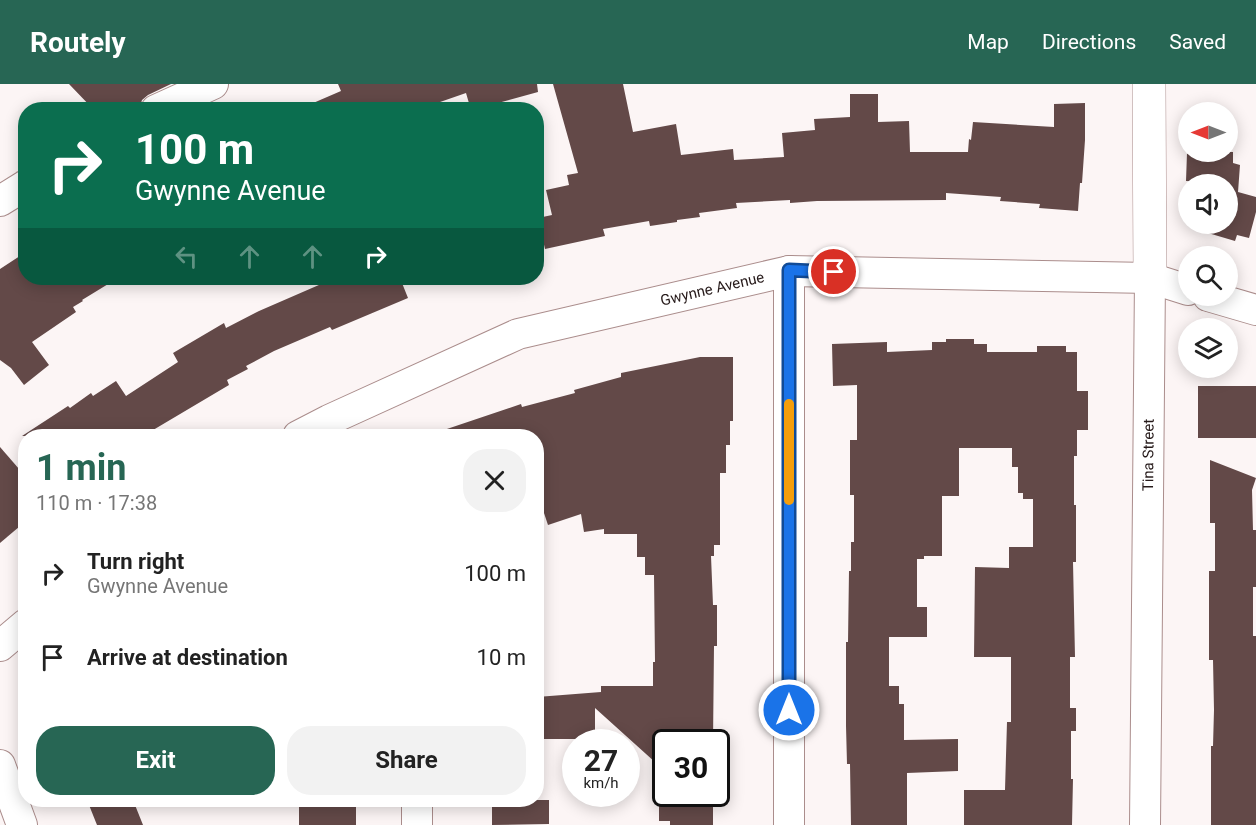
<!DOCTYPE html>
<html lang="en">
<head>
<meta charset="utf-8">
<style>
  body { margin:0; font-family:Roboto,sans-serif; background:#f2f2f2; color:#222; height:100vh; display:flex; flex-direction:column; font-size:22px; white-space:nowrap }
  * { box-sizing:border-box; margin:0 }
  p { font-size:20px; color:#767676 }
  .icon { flex:none; width:33px; height:33px; fill:none; stroke:currentColor; stroke-width:2; stroke-linecap:round; stroke-linejoin:round }
  .map { position:relative; flex:1; overflow:hidden }
  .panel { position:absolute; left:18px; top:345px; width:526px; height:378px; display:flex; flex-direction:column; background:#fff; border-radius:24px; box-shadow:0 3px 15px #0003 }
  .panel>* { flex:none }
  .hud { position:absolute; left:18px; top:18px; width:526px; height:183px; border-radius:24px; box-shadow:0 3px 15px #0003; background:#0b6e4f; color:#fff; overflow:hidden }
  .needle { width:39px; rotate:270deg }
  .fabs { position:absolute; left:1178px; top:18px; display:grid; gap:12px }
  .fabs a { display:grid; place-items:center; width:60px; height:60px; border-radius:50%; background:#fff; box-shadow:0 3px 15px #0003; font-size:30px }
  .speed { position:absolute; left:562px; top:645px; display:flex; gap:12px; font-size:30px; font-weight:700; text-align:center }
  .speed>* { display:grid; place-content:center; width:78px; height:78px; border-radius:50%; background:#fff; box-shadow:0 3px 15px #0003; line-height:1 }
  .speed small { font-size:15px; font-weight:400 }
  .speed .limit { border:3px solid #111; border-radius:9px; background:#fff; color:#111 }
  .pin { position:absolute; display:grid; place-items:center; width:51px; height:51px; color:#fff; margin:-26px; border:3px solid #fff; border-radius:50%; box-shadow:0 2px 6px #0007 }
  .me { position:absolute; width:66px; margin:-33px; rotate:0deg; stroke-linejoin:round; filter:drop-shadow(0 0 4px #0008) }
  .turn { display:flex; align-items:center; gap:21px; height:126px; padding:0 18px; font-size:27px }
  .turn .icon { width:78px; height:78px; stroke-width:2.5 }
  .turn b { display:block; font-size:42px; line-height:51px }
  .lanes { display:flex; align-items:center; height:57px; padding:0 18px; background:#0003; justify-content:center; gap:30px; direction:ltr }
  .lanes .off { opacity:.35 }
  .round { display:grid; place-items:center; flex:none; width:63px; height:63px; border-radius:24px; background:#f2f2f2 }
  .head { display:flex; align-items:center; justify-content:space-between; height:102px; padding:0 18px }
  h1 { font-size:36px; font-weight:700; line-height:45px; color:#276654 }
  .button { display:flex; gap:12px; margin-top:auto; padding:12px 18px }
  .button a { flex:1; height:69px; border-radius:24px; background:#276654; color:#fff; font-size:24px; font-weight:700; line-height:69px; text-align:center }
  .button a+a { background:#f2f2f2; color:#222 }
  ul { padding:0; list-style:none }
  li { display:flex; align-items:center; gap:18px; height:84px; padding:0 18px }
  li div { flex:1 }
  li b { display:block; font-size:22px }
  li em { font-style:normal }
  header { display:flex; align-items:center; gap:36px; box-sizing:border-box; height:84px; padding:0 30px; background:#276654; color:#fff }
  header strong { font-size:28px }
  nav { display:flex; gap:33px; margin-inline-start:auto; font-size:21px }
  .map>svg:first-child { display:block }
</style>
</head>
<body>
<header>
<strong>Routely</strong>
<nav><a>Map</a><a>Directions</a><a>Saved</a></nav>
</header>
<div class="map">
<svg width="1256" height="741" viewBox="0 0 1256 741">
  <rect width="100%" height="100%" fill="#fcf5f5"/>
  <g fill="#634948">
    <polygon points="69,0 171,0 148,11 142,16 139,26 94,26"/>
    <polygon points="338,0 537,0 538,8 472,26 471,26 466,9 417,26 297,26 341,7"/>
    <polygon points="553,0 623,0 633,48 676,40 681,71 733,65 734,76 784,73 782,49 815,46 814,35 850,33 850,10 878,10 878,38 909,37 910,68 968,68 969,55 971,56 973,38 1054,43 1054,20 1085,19 1085,56 1082,99 1080,99 1078,127 1039,124 1040,120 1000,117 1001,113 946,109 946,116 817,117 790,119 790,116 736,119 737,124 699,129 700,133 677,136 677,138 650,142 649,137 603,145 605,152 545,165 538,134 552,131 546,106 569,101 567,91 578,89"/>
    <polygon points="1197,68 1233,68 1233,79 1240,81 1238,108 1256,113 1256,128 1249,154 1237,151 1235,157 1208,149 1209,144 1197,141 1197,140 1227,140 1227,100 1207,100 1208,98 1186,97 1187,69 1197,70"/>
    <polygon points="26,168 26,194 118,194 82,216 83,217 73,223 76,228 32,258 49,281 24,301 11,284 0,276 0,185"/>
    <polygon points="335,194 400,194 408,214 332,246 330,243 274,267 246,282 248,285 227,296 229,301 143,352 22,352 68,322 70,324 91,309 93,312 116,297 126,312 178,278 173,269 224,239 226,244 259,227"/>
    <polygon points="946,255 974,255 974,260 987,260 987,268 1037,268 1037,262 1066,262 1066,268 1077,268 1077,307 1088,307 1088,346 1077,346 1077,372 1074,372 1074,421 1076,421 1076,478 1073,478 1075,573 1070,573 1070,624 1076,624 1076,647 1071,647 1071,695 1073,695 1072,741 964,741 964,706 1005,706 1007,638 1011,638 1011,573 974,573 975,483 1009,484 1009,463 1033,463 1033,415 1023,415 1023,409 1018,409 1018,383 1012,383 1012,364 959,364 959,412 942,412 942,472 924,472 924,475 917,475 917,523 927,523 927,553 889,553 889,602 899,602 899,620 904,620 904,656 958,655 958,687 907,689 907,741 851,741 850,680 847,680 846,642 846,558 848,558 849,487 851,487 851,458 854,458 854,411 850,411 850,356 857,356 857,301 833,302 832,260 887,258 887,268 932,266 932,258 946,258"/>
    <polygon points="700,273 733,273 733,337 730,337 730,361 726,361 726,389 720,389 720,461 714,461 714,472 711,472 713,521 717,521 717,562 714,562 713,658 666,658 666,688 595,624 595,655 537,655 537,613 601,608 601,602 653,602 653,578 655,578 654,491 645,491 645,473 637,473 637,450 604,450 604,445 584,448 581,430 548,441 537,408 537,352 439,352 438,348 521,320 522,323 575,309 574,306 621,293 621,289"/>
    <rect x="1198" y="302" width="58" height="52"/>
    <polygon points="0,363 26,393 26,437 0,459"/>
    <polygon points="1210,376 1256,394 1252,406 1253,446 1256,446 1256,503 1253,503 1253,552 1256,552 1256,741 1211,741 1211,662 1213,662 1214,626 1213,576 1209,576 1209,487 1215,487 1215,439 1210,439"/>
    <polygon points="659,712 713,712 713,741 670,741 670,737 659,737"/>
    <polygon points="87,716 133,716 143,741 97,741"/>
    <rect x="299" y="716" width="57" height="25"/>
    <polygon points="492,716 549,716 549,740 492,741"/>
  </g>
  <g fill="none" stroke-linecap="round" stroke-linejoin="round">
    <defs>
      <g id="street">
        <polyline points="156,26 213,0"/>
        <polyline points="0,117 26,101"/>
        <polyline points="789,187 789,741"/>
        <polyline points="1208,212 1256,226"/>
        <path id="s1" d="M298 352 329 336 518 250 789 187 1150 194 1188 206"/>
        <polyline points="0,562 26,540"/>
        <polyline points="0,681 22,741"/>
        <polyline points="417,716 417,741"/>
        <path id="s2" d="M1145 741 1150 194"/>
      </g>
      <polyline id="secondary" points="1149,0 1150,194"/>
    </defs>
    <use href="#street" stroke="#ab8d8c" stroke-width="32"/>
    <use href="#secondary" stroke="#ab8d8c" stroke-width="34"/>
    <use href="#street" stroke="#fff" stroke-width="30"/>
    <use href="#secondary" stroke="#fff" stroke-width="33"/>
  </g>
  <g fill="none" stroke-linecap="round" stroke-linejoin="round">
    <defs>
      <polyline id="route" points="789,626 789,186 834,188"/>
    </defs>
    <use href="#route" stroke="#114b97" stroke-width="15"/>
    <use href="#route" stroke="#1a73e8" stroke-width="10"/>
    <polyline stroke="#f59e0b" stroke-width="10" points="789,320 789,416"/>
  </g>
  <g text-anchor="middle" stroke-width="6" stroke-linejoin="round" paint-order="stroke">
    <g font-size="15" fill="#261a1a" stroke="#fff">
      <text dy="5" stroke="none"><textPath href="#s1" startOffset="442">Gwynne Avenue</textPath></text>
      <text dy="5" stroke="none"><textPath href="#s2" startOffset="370">Tina Street</textPath></text>
    </g>
  </g>
</svg>
<div class="fabs">
<a><svg class="needle" viewBox="-14 -14 28 28"><path d="M0-13l5 13h-10z" fill="#e53935"/><path d="M0 13l5-13h-10z" fill="#767676"/></svg></a>
<a><svg class="icon" aria-label="sound" viewBox="0 0 24 24"><path d="M4 9h4l5-4v14l-5-4H4zM17 9q2 3 0 6"/></svg></a>
<a><svg class="icon" aria-label="search" viewBox="0 0 24 24"><circle cx="10" cy="10" r="6"/><path d="M15 15l6 6"/></svg></a>
<a><svg class="icon" aria-label="layers" viewBox="0 0 24 24"><path d="M12 4l9 5-9 5-9-5zM3 14l9 5 9-5"/></svg></a>
</div>
<div class="speed"><div>27<small>km/h</small></div><div class="limit">30</div></div>
<div class="pin" style="left:834px;top:188px;background:#d93025"><svg class="icon" aria-label="arrive" viewBox="0 0 24 24"><path d="M6 21V4h12l-3 4 3 4H6"/></svg></div>
<svg class="me" style="left:789px;top:626px" viewBox="-20 -20 40 40"><circle r="17" fill="#1a73e8" stroke="#fff" stroke-width="3"/><path d="M0-11L8 9 0 5-8 9z" fill="#fff"/></svg>
<div class="hud">
<div class="turn"><svg class="icon" aria-label="right" viewBox="0 0 24 24"><path d="M7 20v-9h11M14 6l5 5-5 5"/></svg><div><b>100 m</b>Gwynne Avenue</div></div>
<div class="lanes"><svg class="icon off" aria-label="left" viewBox="0 0 24 24"><path d="M17 20v-9H6M10 6l-5 5 5 5"/></svg><svg class="icon off" aria-label="ahead" viewBox="0 0 24 24"><path d="M12 20V5M6 11l6-6 6 6"/></svg><svg class="icon off" aria-label="ahead" viewBox="0 0 24 24"><path d="M12 20V5M6 11l6-6 6 6"/></svg><svg class="icon" aria-label="right" viewBox="0 0 24 24"><path d="M7 20v-9h11M14 6l5 5-5 5"/></svg></div>
</div>
<section class="panel">
<div class="head"><div><h1>1 min</h1><p>110 m · 17:38</p></div><a class="round"><svg class="icon" aria-label="close" viewBox="0 0 24 24"><path d="M6 6l12 12M18 6L6 18"/></svg></a></div>
<ul>
<li><svg class="icon" aria-label="right" viewBox="0 0 24 24"><path d="M7 20v-9h11M14 6l5 5-5 5"/></svg><div><b>Turn right</b><p>Gwynne Avenue</p></div><em>100 m</em></li>
<li><svg class="icon" aria-label="arrive" viewBox="0 0 24 24"><path d="M6 21V4h12l-3 4 3 4H6"/></svg><div><b>Arrive at destination</b></div><em>10 m</em></li>
</ul>
<div class="button"><a>Exit</a><a>Share</a></div>
</section>
</div>
</body>
</html>
